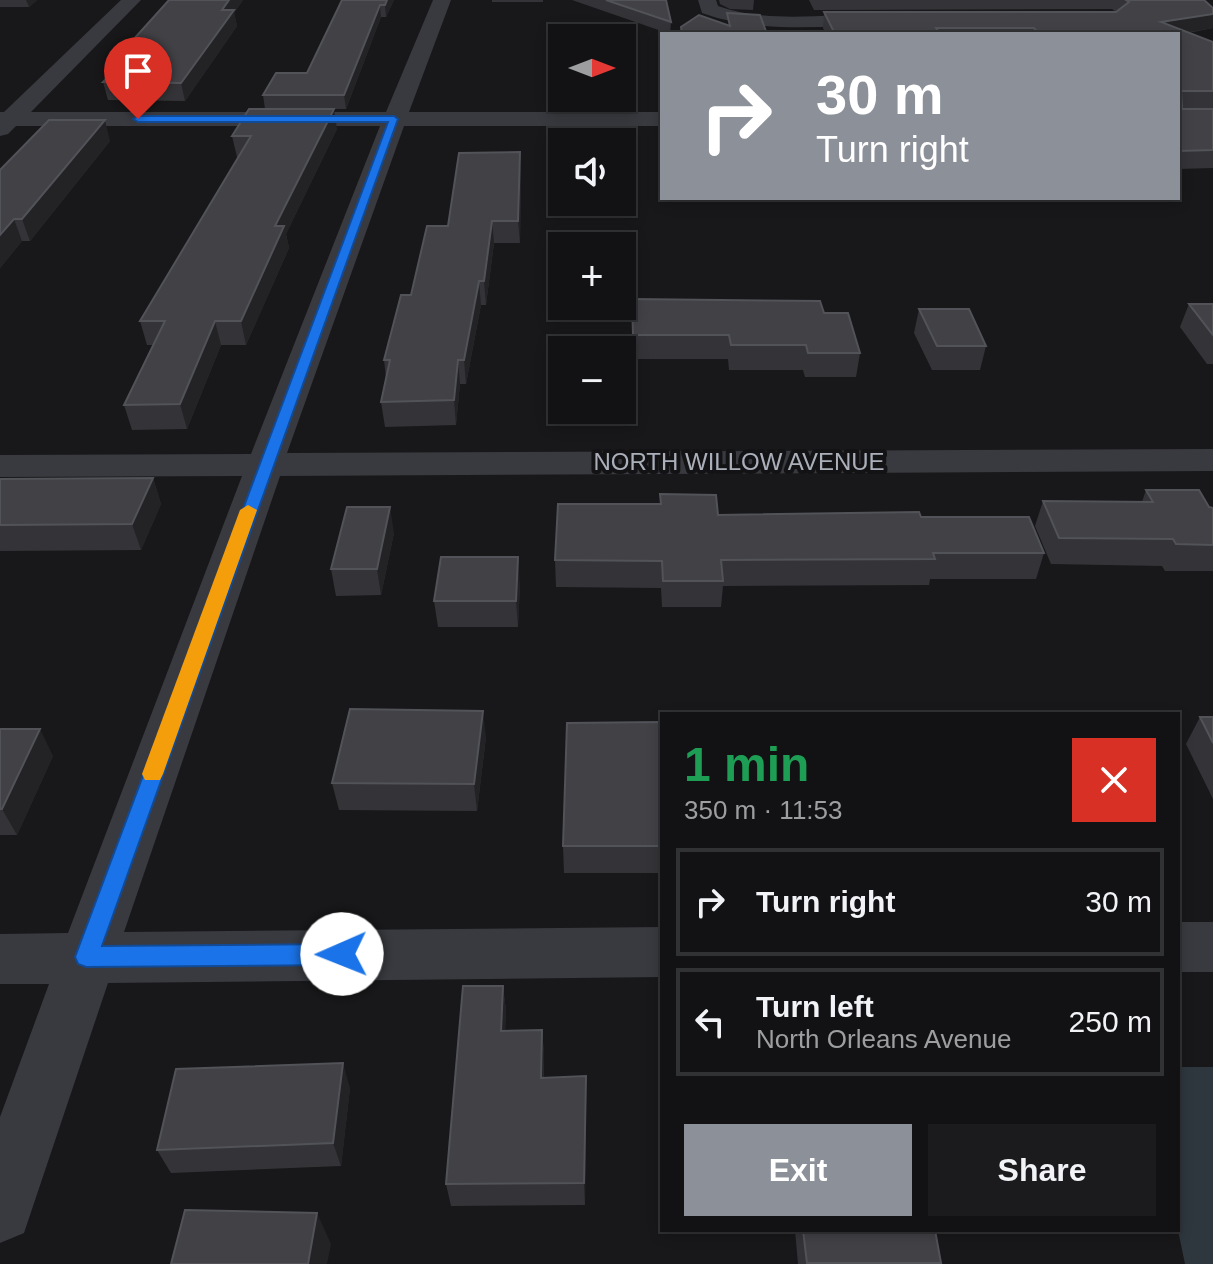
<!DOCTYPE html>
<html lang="en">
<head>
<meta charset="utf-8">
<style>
  body { margin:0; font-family:Helvetica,sans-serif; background:#1b1b1d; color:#f1f3f6; height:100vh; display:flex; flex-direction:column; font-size:30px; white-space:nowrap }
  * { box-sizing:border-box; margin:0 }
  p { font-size:26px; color:#9c9ea0 }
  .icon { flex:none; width:44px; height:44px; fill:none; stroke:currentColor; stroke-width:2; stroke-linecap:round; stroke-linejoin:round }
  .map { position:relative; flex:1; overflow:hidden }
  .details { position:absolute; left:660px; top:712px; width:520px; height:520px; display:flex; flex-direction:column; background:#121214; border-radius:0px; box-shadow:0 4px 12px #0003,0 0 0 2px #313234 }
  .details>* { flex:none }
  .banner { position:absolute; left:660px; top:32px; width:520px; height:168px; border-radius:0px; box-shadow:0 4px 12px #0003,0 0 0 2px #313234; background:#8c9099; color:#fff; overflow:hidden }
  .needle { width:52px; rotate:90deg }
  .tools { position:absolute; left:548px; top:24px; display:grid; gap:16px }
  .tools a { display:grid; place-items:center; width:88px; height:88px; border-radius:0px; background:#121214; box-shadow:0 4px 12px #0003,0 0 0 2px #313234; font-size:40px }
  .pin { position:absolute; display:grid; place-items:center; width:68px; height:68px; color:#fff; margin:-82px -34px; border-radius:50% 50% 50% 0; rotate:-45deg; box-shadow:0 0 8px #0007 }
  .pin .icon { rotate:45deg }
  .me { position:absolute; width:88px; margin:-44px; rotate:269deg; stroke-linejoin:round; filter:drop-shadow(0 0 6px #0008) }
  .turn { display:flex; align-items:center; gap:28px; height:168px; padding:0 24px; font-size:36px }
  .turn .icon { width:104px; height:104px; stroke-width:2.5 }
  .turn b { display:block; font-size:56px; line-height:68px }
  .round { display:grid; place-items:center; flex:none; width:84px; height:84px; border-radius:0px; background:#1b1b1d }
  .overview { display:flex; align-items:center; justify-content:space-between; height:136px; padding:0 24px }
  h1 { font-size:48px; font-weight:800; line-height:60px; color:#1e9e55 }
  .cta { display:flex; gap:16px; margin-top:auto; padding:16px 24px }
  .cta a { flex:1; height:92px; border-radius:0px; background:#8c9099; color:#fff; font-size:32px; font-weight:800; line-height:92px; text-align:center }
  .cta a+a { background:#1b1b1d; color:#f1f3f6 }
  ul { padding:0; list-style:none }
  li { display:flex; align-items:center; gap:24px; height:108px; margin:0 16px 12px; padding:0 8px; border:4px solid #313234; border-radius:0px }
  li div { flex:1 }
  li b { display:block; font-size:30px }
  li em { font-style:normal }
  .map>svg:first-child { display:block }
</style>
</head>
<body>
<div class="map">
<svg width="1213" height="1264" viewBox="0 0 1213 1264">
  <rect width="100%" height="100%" fill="#18181a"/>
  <polygon fill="#2e373e" points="1178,1067 1213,1067 1213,1264 1185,1264 1178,1230"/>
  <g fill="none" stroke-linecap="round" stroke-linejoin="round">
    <g fill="#393a3f" fill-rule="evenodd">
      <polygon points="121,0 141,0 31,112 386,112 433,0 451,0 409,112 662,112 662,126 404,126 287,453 1213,449 1213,471 280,476 124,932 662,927 662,977 108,983 24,1233 0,1243 0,1117 49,984 0,984 0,934 68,933 242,476 0,477 0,455 251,454 380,126 16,126 8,134 0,136 0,112 4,112"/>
      <path d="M698 0H716L718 6C769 24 828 14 881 13L891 19 881 25C821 26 760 34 702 13Z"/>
      <rect x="1178" y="922" width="35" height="50"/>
    </g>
  </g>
  <g fill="#343438">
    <polygon points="0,0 37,0 29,7 0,7"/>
    <polygon points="243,0 234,13 237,26 185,101 108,100 103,82 125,60 123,51"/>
    <polygon points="342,0 394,0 386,17 381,17 346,109 265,109 263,95 307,73"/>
    <rect x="492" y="0" width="51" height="2"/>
    <polygon points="572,0 666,0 671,22 670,34"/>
    <polygon points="719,0 754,0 753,10 730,9 720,4"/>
    <polygon points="809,0 1204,0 1213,28 1188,33 1213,42 1213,108 1182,109 1213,109 1213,168 1178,169 1178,34 826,34 823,28 824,12 1116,12 1112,9 814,10"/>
    <polygon points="337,129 286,234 289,248 246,345 221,345 187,429 132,430 124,405 153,345 147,345 140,321 239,157 237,157 232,136"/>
    <polygon points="110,141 30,241 22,241 0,268 0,170"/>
    <polygon points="521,173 520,243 494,243 486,305 481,305 466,384 460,384 456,425 385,427 381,402 386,378 384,360 411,295 448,226"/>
    <polygon points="632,299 824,313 860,353 856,377 805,377 803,370 729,370 728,359 633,359"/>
    <polygon points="1189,304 1213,304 1213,364 1207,364 1180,327"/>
    <polygon points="919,309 986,346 980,370 932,370 914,333"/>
    <polygon points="153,478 161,504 141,550 0,551 0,479"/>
    <polygon points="1146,490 1213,508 1213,571 1165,571 1162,566 1051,564 1035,526 1043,501 1142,502"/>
    <polygon points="718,515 921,517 1044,553 1036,579 930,579 929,585 723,586 721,607 662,607 661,588 556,587 555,560"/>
    <polygon points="394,533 381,595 336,596 331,569"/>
    <polygon points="520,584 518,627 438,627 434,601"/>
    <polygon points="1200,717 1213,743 1213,799 1186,744"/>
    <polygon points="0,729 53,756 17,835 0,835"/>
    <polygon points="486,737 477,811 339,810 332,783"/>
    <polygon points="662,761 662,873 564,873 563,846"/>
    <polygon points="503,986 506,1011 505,1031 542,1030 544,1054 544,1078 586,1100 585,1205 451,1206 446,1184"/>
    <polygon points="350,1088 341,1166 171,1173 157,1150"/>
    <polygon points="795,1230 935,1230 941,1263 941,1264 798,1264"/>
  </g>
  <g fill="#232326">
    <polygon points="26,0 37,0 29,7"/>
    <polygon points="229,0 243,0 234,13 237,26 185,101 181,83 222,10"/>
    <polygon points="387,0 394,0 386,17 385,5"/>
    <polygon points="380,5 381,17 346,109 344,95"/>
    <polygon points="1213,14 1213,28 1178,34 1161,22"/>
    <polygon points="334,109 337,129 286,234 289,248 246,345 241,321 275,226"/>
    <polygon points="105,120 110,141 30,241 22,219"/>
    <polygon points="520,152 521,173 520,243 518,221"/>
    <polygon points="14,219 22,241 0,268 0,235"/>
    <polygon points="492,221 494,243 486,305 484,281"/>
    <polygon points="479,281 481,305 466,384 464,360"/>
    <polygon points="215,321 221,345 187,429 180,404"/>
    <polygon points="458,360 460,384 456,425 454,400"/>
    <polygon points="153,478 161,504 141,550 132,524"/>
    <polygon points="390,507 394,533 381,595 377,569"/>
    <polygon points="518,557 520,584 518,627 516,601"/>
    <polygon points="483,711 486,737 477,811 474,784"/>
    <polygon points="40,729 53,756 17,835 2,809"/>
    <polygon points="503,986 506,1011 504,1055 501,1031"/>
    <polygon points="542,1030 544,1054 543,1102 541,1078"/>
    <polygon points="343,1063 350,1088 341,1166 333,1143"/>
    <polygon points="586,1076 586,1100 585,1205 584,1183"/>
    <polygon points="317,1213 331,1244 327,1264 308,1264"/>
  </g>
  <g fill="#414146" stroke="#515358" stroke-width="2">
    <polygon points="169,0 229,0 222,10 234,10 181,83 103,82 134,51 123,51"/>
    <polygon points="342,0 387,0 385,5 380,5 344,95 263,95 276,73 307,73"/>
    <polygon points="606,0 666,0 671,22"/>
    <polygon points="1126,0 1204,0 1213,8 1213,14 1161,22 1213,42 1213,91 1181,91 1182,109 1213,109 1213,150 1178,151 1178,34 1039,34 1034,28 936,28 939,32 924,32 925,34 835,34 824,12 1116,12 1129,2"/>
    <polygon points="727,13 760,15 767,34 682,34 681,27 699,15 730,26"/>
    <polygon points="249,109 334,109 275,226 284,226 241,321 215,321 180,404 124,405 165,321 140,321 251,136 232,136"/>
    <polygon points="49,120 105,120 22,219 14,219 0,235 0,170"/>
    <polygon points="520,152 518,221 492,221 484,281 479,281 464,360 458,360 454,400 381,402 390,360 384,360 401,295 411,295 427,226 448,226 459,153"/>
    <polygon points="632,299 820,301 824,313 848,313 860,353 808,353 806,345 731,345 729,335 633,335"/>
    <polygon points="1189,304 1213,304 1213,335"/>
    <polygon points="919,309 969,309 986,346 937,346"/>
    <polygon points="153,478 132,524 0,525 0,479"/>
    <polygon points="1146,490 1199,490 1209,507 1213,508 1213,545 1176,544 1173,539 1059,538 1043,501 1153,502"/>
    <polygon points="660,494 716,495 718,515 919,512 921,517 1029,517 1044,553 933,553 935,559 721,560 723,581 663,581 662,561 555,560 558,504 661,504"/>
    <polygon points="347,507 390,507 377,569 331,569"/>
    <polygon points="441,557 518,557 516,601 434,601"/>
    <polygon points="350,709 483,711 474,784 332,783"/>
    <polygon points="1200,717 1213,717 1213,743"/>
    <polygon points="660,722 662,761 662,846 563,846 567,723"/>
    <polygon points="0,729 40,729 2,809 0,809"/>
    <polygon points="463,986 503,986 501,1031 542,1030 541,1078 586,1076 584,1183 446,1184"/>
    <polygon points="343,1063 333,1143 157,1150 176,1069"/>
    <polygon points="185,1210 317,1213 308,1264 171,1264"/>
    <polygon points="803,1230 935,1230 941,1263 807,1263"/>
  </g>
  <polygon fill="#1a73e8" stroke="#114b97" stroke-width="2" points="394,116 398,119 102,946 342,944 351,947 354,954 351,962 342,965 86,967 78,964 75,957 388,122 138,122 133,119 138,116"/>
  <polygon fill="#f59e0b" points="248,505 257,510 163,774 160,780 145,780 142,774 240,510"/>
  <g text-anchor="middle" stroke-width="8" stroke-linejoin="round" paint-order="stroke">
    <g font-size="24" fill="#aaafba" stroke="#131315">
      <text x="739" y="470">NORTH WILLOW AVENUE</text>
    </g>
  </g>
</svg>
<div class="tools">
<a><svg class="needle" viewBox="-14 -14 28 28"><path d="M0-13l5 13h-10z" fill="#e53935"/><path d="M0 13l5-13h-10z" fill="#9c9ea0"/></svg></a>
<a><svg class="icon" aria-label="sound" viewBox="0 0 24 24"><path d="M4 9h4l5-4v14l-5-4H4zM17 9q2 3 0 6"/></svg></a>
<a>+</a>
<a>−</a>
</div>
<div class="pin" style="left:138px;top:119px;background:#d93025"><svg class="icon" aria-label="arrive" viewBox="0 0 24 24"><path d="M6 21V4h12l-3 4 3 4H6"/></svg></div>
<svg class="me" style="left:342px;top:954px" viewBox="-20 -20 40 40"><circle r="19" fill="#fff"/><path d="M0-13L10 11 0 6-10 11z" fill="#1a73e8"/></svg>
<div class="banner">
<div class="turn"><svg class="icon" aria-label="right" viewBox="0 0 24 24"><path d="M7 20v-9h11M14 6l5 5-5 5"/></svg><div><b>30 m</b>Turn right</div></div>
</div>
<section class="details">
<div class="overview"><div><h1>1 min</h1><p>350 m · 11:53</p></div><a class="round" style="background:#d93025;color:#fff"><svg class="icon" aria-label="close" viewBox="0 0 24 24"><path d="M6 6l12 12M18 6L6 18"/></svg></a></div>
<ul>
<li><svg class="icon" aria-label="right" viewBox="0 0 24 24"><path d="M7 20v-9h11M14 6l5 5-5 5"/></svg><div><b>Turn right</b></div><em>30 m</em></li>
<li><svg class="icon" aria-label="left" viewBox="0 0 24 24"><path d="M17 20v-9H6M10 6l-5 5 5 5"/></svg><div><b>Turn left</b><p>North Orleans Avenue</p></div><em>250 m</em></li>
</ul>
<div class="cta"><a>Exit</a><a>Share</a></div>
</section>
</div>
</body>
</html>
